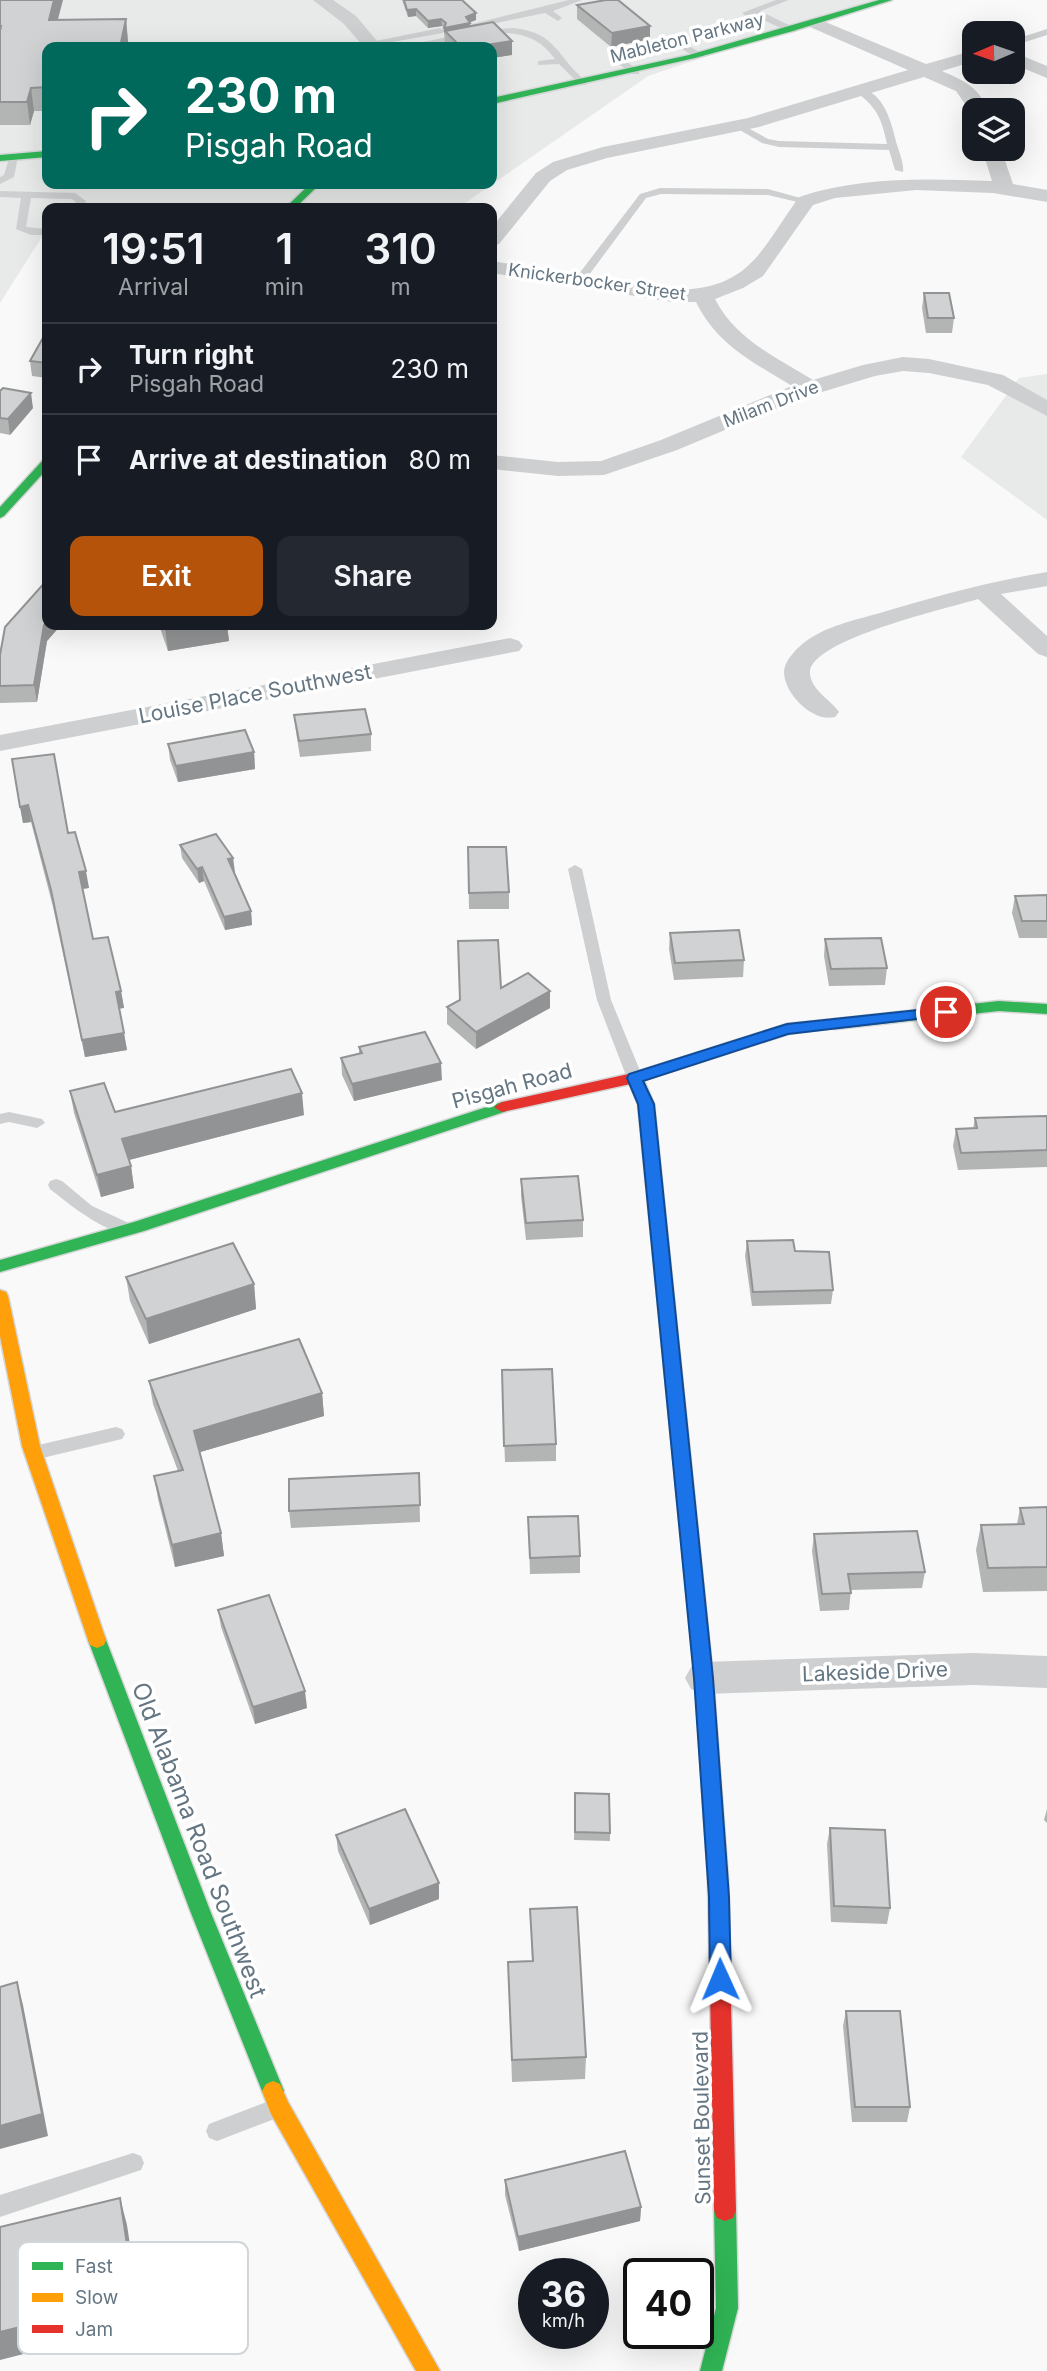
<!DOCTYPE html>
<html lang="en">
<head>
<meta charset="utf-8">
<style>
  body { margin:0; font-family:Inter,sans-serif; background:#242831; color:#f1f3f6; height:100vh; display:flex; flex-direction:column; font-size:26px; white-space:nowrap }
  * { box-sizing:border-box; margin:0 }
  p { font-size:23px; color:#9ea1a6 }
  .icon { flex:none; width:38px; height:38px; fill:none; stroke:currentColor; stroke-width:2; stroke-linecap:round; stroke-linejoin:round }
  .map { position:relative; flex:1; overflow:hidden }
  .panel { position:absolute; left:42px; top:203px; width:455px; height:427px; display:flex; flex-direction:column; background:#171b24; border-radius:14px; box-shadow:0 7px 28px #0002 }
  .panel>* { flex:none }
  .banner { position:absolute; left:42px; top:42px; width:455px; height:147px; border-radius:14px; box-shadow:0 7px 28px #0002; background:#00695c; color:#fff; overflow:hidden }
  .needle { width:46px; rotate:268deg }
  .controls { position:absolute; left:962px; top:21px; display:grid; gap:14px }
  .controls a { display:grid; place-items:center; width:63px; height:63px; border-radius:14px; background:#171b24; box-shadow:0 7px 28px #0002; font-size:35px }
  .speed { position:absolute; left:518px; top:2258px; display:flex; gap:14px; font-size:35px; font-weight:700; text-align:center }
  .speed>* { display:grid; place-content:center; width:91px; height:91px; border-radius:50%; background:#171b24; box-shadow:0 7px 28px #0002; line-height:1 }
  .speed small { font-size:18px; font-weight:400 }
  .speed .limit { border:4px solid #111; border-radius:10px; background:#fff; color:#111 }
  .pin { position:absolute; display:grid; place-items:center; width:60px; height:60px; color:#fff; margin:-30px; border:4px solid #fff; border-radius:50%; box-shadow:0 2px 7px #0007 }
  .me { position:absolute; width:77px; margin:-38px; rotate:359deg; stroke-linejoin:round; filter:drop-shadow(0 0 5px #0008) }
  .turn { display:flex; align-items:center; gap:24px; height:147px; padding:0 28px; font-size:32px }
  .turn .icon { width:91px; height:91px; stroke-width:2.5 }
  .turn b { display:block; font-size:49px; line-height:60px }
  .eta { display:flex; justify-content:space-evenly; align-items:center; height:119px; text-align:center }
  .eta b { font-size:42px; font-weight:600; line-height:49px }
  .action { display:flex; gap:14px; margin-top:auto; padding:14px 28px }
  .action a { flex:1; height:80px; border-radius:14px; background:#b45309; color:#fff; font-size:28px; font-weight:600; line-height:80px; text-align:center }
  .action a+a { background:#242831; color:#f1f3f6 }
  ul { padding:0; list-style:none }
  li { display:flex; align-items:center; gap:21px; height:91px; padding:0 28px; border-top:2px solid #363941 }
  li div { flex:1 }
  li b { display:block; font-size:26px }
  li em { font-style:normal }
  .map>svg:first-child { display:block }
</style>
</head>
<body>
<div class="map">
<svg width="1047" height="2371" viewBox="0 0 1047 2371">
  <rect width="100%" height="100%" fill="#f9f9f9"/>
  <g fill="#e8e9e9" fill-rule="evenodd">
    <path d="M0 0H876L648 76 458 208H47V229L0 303ZM47 47H492V184H47Z"/>
    <polygon points="1047,374 1047,520 961,457 1019,378"/>
  </g>
  <g fill="none" stroke-linecap="round" stroke-linejoin="round">
    <defs>
      <g id="fast">
        <polygon points="879,0 892,0 793,31 695,58 492,104 492,98 689,55"/>
        <polygon points="47,151 47,157 0,161 0,155"/>
        <polygon points="310,184 320,184 295,208 285,208"/>
        <polygon points="47,459 47,469 4,516 0,518 0,507 43,460"/>
        <polygon points="999,1001 1047,1004 1047,1014 999,1011 835,1029 828,1024 835,1019"/>
        <polygon points="635,1073 643,1078 654,1104 713,1678 728,1879 725,1885 718,1888 711,1885 708,1879 695,1678 638,1104 627,1078"/>
        <polygon points="502,1102 510,1107 507,1111 144,1231 0,1272 0,1260 134,1222"/>
        <polygon points="97,1632 104,1635 106,1640 211,1913 284,2091 280,2098 273,2101 266,2098 262,2091 191,1913 88,1640 90,1635"/>
        <polygon points="725,2199 733,2202 736,2210 738,2308 722,2371 700,2371 716,2308 714,2210 717,2202"/>
      </g>
      <g id="slow">
        <polygon points="0,1290 6,1292 8,1296 40,1446 106,1640 104,1645 97,1648 90,1645 88,1640 22,1446 0,1336"/>
        <polygon points="273,2081 280,2084 288,2102 440,2371 416,2371 271,2114 262,2091 266,2084"/>
      </g>
      <g id="jam">
        <polygon points="835,1019 840,1021 842,1024 840,1027 788,1034 635,1083 502,1112 494,1107 502,1102 633,1073 787,1024"/>
        <polygon points="718,1870 725,1873 728,1879 736,2210 733,2218 725,2221 717,2218 714,2210 708,1879 711,1873"/>
      </g>
    </defs>
    <use href="#fast" stroke="#d5d6d7" stroke-width="3"/>
    <use href="#slow" stroke="#d5d6d7" stroke-width="3"/>
    <use href="#jam" stroke="#d5d6d7" stroke-width="3"/>
    <g fill="#cecfd0" fill-rule="evenodd">
      <polygon points="569,0 582,0 553,11 562,18 558,21 545,13 472,28 468,25"/>
      <polygon points="776,0 789,0 760,11 795,28 795,32 789,32 751,14 746,16 742,13"/>
      <polygon points="440,28 444,31 443,33 370,46 366,43"/>
      <path d="M514 28C558 33 556 57 586 81V85H580L559 64 538 65V61L555 59C529 22 490 33 451 41 440 43 429 47 420 47L423 42 483 30Z"/>
      <polygon points="1047,29 1047,35 1013,46 1013,40"/>
      <polygon points="675,38 703,54 705,56 697,58 672,43 671,41"/>
      <polygon points="616,55 639,70 639,74 633,74 613,60 613,56"/>
      <path d="M857 89C884 88 892 125 897 145 900 154 904 164 903 172L895 170 889 150 779 147 762 143 733 126 741 124 768 139 779 141 887 144C882 120 877 107 857 93Z"/>
      <polygon points="10,155 18,157 14,177 0,184 0,177 4,175"/>
      <polygon points="660,188 768,189 811,201 806,204 768,195 661,194 646,198 583,283 575,283 575,279 640,194"/>
      <polygon points="0,191 75,193 86,201 83,208 73,208 76,202 72,199 31,198 26,227 47,229 47,235 31,235 16,229 21,198 0,197"/>
      <polygon points="575,865 582,869 611,1000 643,1078 640,1082 635,1083 627,1078 597,1000 568,869"/>
      <polygon points="9,1112 42,1119 45,1123 37,1128 9,1122 0,1124 0,1114"/>
      <path d="M56 1179 62 1181 92 1206 133 1225 135 1229 133 1233C112 1239 66 1202 50 1189L48 1185 50 1181Z"/>
      <polygon points="116,1427 122,1429 125,1434 122,1439 34,1460 28,1458 25,1453 28,1448 34,1446"/>
      <polygon points="277,2098 285,2101 288,2108 285,2115 217,2141 209,2138 206,2131 209,2124"/>
      <polygon points="133,2153 141,2156 144,2163 141,2170 0,2217 0,2195"/>
    </g>
    <g fill="#cecfd0" fill-rule="evenodd">
      <polygon points="313,0 333,0 356,16 382,47 364,47 344,24"/>
      <path d="M816 18 926 64 975 50V61L942 71C963 80 979 87 988 110H975V115L972 114 956 91 924 77 759 127 607 158 567 170 550 181 499 244 492 246V227L536 173 553 162 603 147 748 118 908 70 810 27 807 23 810 19Z"/>
      <polygon points="1013,52 1047,66 1047,78 1013,64"/>
      <path d="M982 149H1001L1013 184 1047 190V202L993 193 916 190 835 198 813 205 763 276 743 288 715 299C735 339 776 357 813 380L863 365 903 357 929 359 1003 375 1047 400V416L988 385 929 373 903 371 875 376 802 398 677 450 604 475 558 476 492 469V455L558 462 601 461 661 440 792 386C753 362 717 345 696 302H672L492 273V261L672 290C749 290 759 253 799 197 863 176 926 179 992 181Z"/>
      <path d="M1047 572V586L1001 594 1047 636V657L1038 654 978 599C950 608 806 640 810 674 812 691 830 699 839 712L835 717C814 723 785 695 784 673 784 661 796 649 805 642 826 626 855 620 880 613 937 596 988 582 1047 572Z"/>
      <polygon points="510,638 519,641 523,646 519,651 0,751 0,735"/>
      <polygon points="974,1653 1047,1656 1047,1688 974,1685 704,1694 691,1689 685,1678 691,1667 704,1662"/>
    </g>
    <use href="#fast" fill="#30b455" fill-rule="evenodd"/>
    <use href="#slow" fill="#ff9f0a" fill-rule="evenodd"/>
    <use href="#jam" fill="#e5322d" fill-rule="evenodd"/>
  </g>
  <g fill="#b3b5b5">
    <polygon points="0,0 58,20 126,19 128,42 47,47 47,111 34,111 30,125 0,125"/>
    <polygon points="402,0 462,0 476,13 476,20 470,22 470,26 512,55 492,58 492,47 448,47 445,45 444,28 442,26 428,28 416,16 408,17"/>
    <polygon points="577,5 650,26 650,39 611,47 577,19"/>
    <polygon points="924,293 954,318 952,333 926,333 922,308"/>
    <polygon points="47,336 47,378 32,376 30,361"/>
    <polygon points="0,391 33,408 10,435 0,433"/>
    <polygon points="47,625 61,625 47,641 37,702 0,703 0,655"/>
    <polygon points="159,625 227,625 229,641 168,651"/>
    <polygon points="294,715 371,734 371,751 300,757 296,732"/>
    <polygon points="168,744 254,752 255,769 178,782 170,760"/>
    <polygon points="12,759 68,833 89,888 82,889 93,939 121,991 124,1008 119,1008 127,1050 85,1057 53,907 31,822 23,823"/>
    <polygon points="180,845 233,858 234,872 251,911 252,925 225,930 204,881 199,883 182,858"/>
    <polygon points="468,847 509,892 509,909 469,909"/>
    <polygon points="1047,895 1047,938 1019,938 1012,913 1015,896"/>
    <polygon points="670,933 744,960 743,977 674,980 669,949"/>
    <polygon points="825,939 887,968 885,985 829,986 824,956"/>
    <polygon points="501,988 550,991 550,1008 476,1049 447,1024 447,1007"/>
    <polygon points="359,1047 442,1080 354,1101 342,1075 341,1058 359,1054"/>
    <polygon points="70,1091 115,1112 304,1115 129,1160 131,1166 134,1188 101,1197 74,1113"/>
    <polygon points="1047,1116 1047,1167 958,1170 953,1146 956,1129 973,1129 975,1118"/>
    <polygon points="521,1179 583,1220 583,1237 526,1240 521,1196"/>
    <polygon points="747,1241 795,1251 833,1290 831,1304 752,1306 745,1256"/>
    <polygon points="126,1277 254,1284 256,1309 149,1344 130,1301"/>
    <polygon points="149,1381 322,1393 324,1416 200,1452 221,1533 224,1556 175,1567 158,1499 154,1476 178,1471 153,1404"/>
    <polygon points="502,1387 556,1444 556,1461 505,1462"/>
    <polygon points="419,1473 420,1522 291,1528 289,1511"/>
    <polygon points="1047,1507 1047,1591 983,1592 976,1550 981,1525 1017,1524 1020,1508"/>
    <polygon points="528,1517 580,1556 580,1573 530,1574"/>
    <polygon points="814,1534 925,1572 922,1588 851,1590 849,1610 820,1611 812,1551"/>
    <polygon points="218,1610 307,1708 255,1724 221,1627"/>
    <polygon points="575,1793 610,1833 610,1841 574,1840"/>
    <polygon points="1047,1809 1047,1823 1044,1820"/>
    <polygon points="830,1828 890,1908 887,1924 831,1922 827,1844"/>
    <polygon points="336,1835 439,1883 439,1899 370,1925 338,1851"/>
    <polygon points="530,1909 586,2057 585,2079 512,2082 508,1962 532,1961"/>
    <polygon points="846,2011 910,2107 907,2122 852,2122 843,2026"/>
    <polygon points="505,2180 641,2207 640,2221 519,2251 505,2195"/>
  </g>
  <g fill="#929394">
    <polygon points="54,0 63,0 52,42 49,20"/>
    <polygon points="416,9 416,16 408,17 407,10"/>
    <polygon points="476,13 476,20 466,24 466,17"/>
    <polygon points="126,19 128,42 127,47 120,47"/>
    <polygon points="441,19 442,26 428,28 428,21"/>
    <polygon points="470,23 470,30 445,31 444,35 444,28"/>
    <polygon points="650,26 650,39 611,47 612,33"/>
    <polygon points="512,41 512,55 492,58 492,47 474,47"/>
    <polygon points="31,88 34,111 30,125 27,102"/>
    <polygon points="31,393 33,408 10,435 8,419"/>
    <polygon points="47,622 47,625 61,625 47,641 37,702 34,685 44,625"/>
    <polygon points="180,625 227,625 229,641 168,651 165,627"/>
    <polygon points="442,625 465,625 443,629"/>
    <polygon points="254,752 255,769 178,782 176,766"/>
    <polygon points="28,805 31,822 23,823 20,807"/>
    <polygon points="233,858 235,872 230,873 228,859"/>
    <polygon points="202,867 204,881 199,883 197,869"/>
    <polygon points="86,871 89,888 81,889 79,872"/>
    <polygon points="251,911 252,925 225,930 224,917"/>
    <polygon points="121,991 124,1008 118,1009 116,992"/>
    <polygon points="550,991 550,1008 476,1049 476,1032"/>
    <polygon points="124,1033 127,1050 85,1057 82,1040"/>
    <polygon points="441,1063 442,1080 354,1101 352,1084"/>
    <polygon points="302,1093 304,1115 125,1161 122,1139"/>
    <polygon points="131,1166 134,1188 101,1197 97,1175"/>
    <polygon points="254,1284 256,1309 149,1344 146,1319"/>
    <polygon points="322,1393 324,1416 197,1453 194,1431"/>
    <polygon points="221,1533 224,1556 175,1567 172,1545"/>
    <polygon points="305,1691 307,1708 255,1724 253,1707"/>
    <polygon points="439,1883 439,1899 370,1925 369,1909"/>
    <polygon points="17,1982 23,2005 48,2136 0,2149 0,2126"/>
    <polygon points="120,2198 127,2225 142,2324 0,2360 0,2332"/>
    <polygon points="641,2207 640,2221 519,2251 518,2237"/>
  </g>
  <g fill="#d0d2d3" stroke="#929394" stroke-width="2">
    <polygon points="0,0 54,0 49,20 126,19 120,47 47,47 47,87 31,88 27,102 0,102 0,31 1,26 0,26"/>
    <polygon points="404,0 462,0 476,13 466,17 470,23 444,28 446,23 441,19 428,21 416,9 407,10"/>
    <polygon points="606,0 618,0 650,26 612,33 577,5"/>
    <polygon points="493,22 512,41 474,47 461,47 445,31"/>
    <polygon points="924,293 949,293 954,318 928,318"/>
    <polygon points="44,336 47,336 47,363 30,361"/>
    <polygon points="3,388 31,393 8,419 0,418 0,391"/>
    <polygon points="47,580 47,622 44,625 34,685 0,686 0,655 5,627"/>
    <polygon points="165,625 180,625 165,627"/>
    <polygon points="365,709 371,734 299,741 294,715"/>
    <polygon points="245,730 254,752 176,766 168,744"/>
    <polygon points="54,754 68,833 75,832 86,871 79,872 93,939 108,937 121,991 116,992 124,1033 82,1040 51,890 28,805 20,807 12,759"/>
    <polygon points="216,834 233,858 228,859 251,911 224,917 202,867 197,869 180,845"/>
    <polygon points="468,847 506,847 509,892 469,893"/>
    <polygon points="1047,895 1047,921 1022,921 1015,896"/>
    <polygon points="739,930 744,960 675,963 670,933"/>
    <polygon points="881,938 887,968 831,969 825,939"/>
    <polygon points="498,940 501,988 528,973 550,991 476,1032 447,1007 460,1000 458,941"/>
    <polygon points="425,1032 441,1063 352,1084 341,1058 362,1053 359,1047"/>
    <polygon points="291,1069 302,1093 122,1139 131,1166 97,1175 70,1091 104,1083 115,1112"/>
    <polygon points="1047,1116 1047,1150 961,1153 956,1129 977,1128 975,1118"/>
    <polygon points="578,1176 583,1220 526,1223 521,1179"/>
    <polygon points="793,1240 795,1251 829,1252 833,1290 753,1292 747,1241"/>
    <polygon points="233,1243 254,1284 146,1319 126,1277"/>
    <polygon points="299,1339 322,1393 194,1431 221,1533 172,1545 154,1476 183,1470 149,1381"/>
    <polygon points="552,1369 556,1444 504,1446 502,1370"/>
    <polygon points="419,1473 420,1505 289,1511 289,1479"/>
    <polygon points="1047,1507 1047,1567 988,1568 981,1525 1024,1524 1020,1508"/>
    <polygon points="578,1516 580,1556 530,1558 528,1517"/>
    <polygon points="917,1531 925,1572 848,1574 851,1593 822,1594 814,1534"/>
    <polygon points="269,1595 305,1691 253,1707 218,1610"/>
    <polygon points="575,1793 609,1794 610,1833 575,1832"/>
    <polygon points="405,1809 439,1883 369,1909 336,1835"/>
    <polygon points="830,1828 885,1830 890,1908 834,1906"/>
    <polygon points="577,1907 586,2057 512,2060 508,1962 533,1961 530,1909"/>
    <polygon points="17,1982 42,2114 0,2126 0,1987"/>
    <polygon points="846,2011 900,2011 910,2107 855,2107"/>
    <polygon points="625,2151 641,2207 518,2237 505,2180"/>
    <polygon points="120,2198 135,2298 0,2332 0,2227"/>
  </g>
  <polygon fill="#1a73e8" stroke="#114b97" stroke-width="2" points="946,1007 951,1008 953,1012 951,1015 788,1034 643,1081 654,1104 713,1678 729,1897 731,1979 728,1986 720,1988 713,1986 710,1979 709,1897 694,1678 638,1104 627,1078 629,1074 787,1024"/>
  <g text-anchor="middle" stroke-width="7" stroke-linejoin="round" paint-order="stroke">
    <g font-size="18" fill="#657683" stroke="#fff">
      <text transform="translate(687 38) rotate(-14)" y="6">Mableton Parkway</text>
      <text transform="translate(597 282) rotate(8)" y="6">Knickerbocker Street</text>
      <text transform="translate(771 404) rotate(-21)" y="6">Milam Drive</text>
    </g>
    <g font-size="21" fill="#657683" stroke="#fff">
      <text transform="translate(255 694) rotate(-11)" y="7">Louise Place Southwest</text>
      <text transform="translate(512 1086) rotate(-15)" y="7">Pisgah Road</text>
      <text transform="translate(875 1672) rotate(-2)" y="7">Lakeside Drive</text>
      <text transform="translate(702 2118) rotate(-91)" y="7">Sunset Boulevard</text>
    </g>
    <g font-size="24" fill="#657683" stroke="#fff">
      <text transform="translate(199 1840) rotate(69)" y="8">Old Alabama Road Southwest</text>
    </g>
  </g>
  <rect x="18" y="2242" width="230" height="112" rx="10" fill="#fff" stroke="#d1d6da" stroke-width="2"/>
  <rect x="32" y="2262" width="31" height="8" fill="#30b455"/>
  <rect x="32" y="2293" width="31" height="9" fill="#ff9f0a"/>
  <rect x="32" y="2325" width="31" height="8" fill="#e5322d"/>
  <g font-size="19" fill="#657683">
    <text x="75" y="2273">Fast</text>
    <text x="75" y="2304">Slow</text>
    <text x="75" y="2336">Jam</text>
  </g>
</svg>
<div class="controls">
<a><svg class="needle" viewBox="-14 -14 28 28"><path d="M0-13l5 13h-10z" fill="#e53935"/><path d="M0 13l5-13h-10z" fill="#9ea1a6"/></svg></a>
<a><svg class="icon" aria-label="layers" viewBox="0 0 24 24"><path d="M12 4l9 5-9 5-9-5zM3 14l9 5 9-5"/></svg></a>
</div>
<div class="speed"><div>36<small>km/h</small></div><div class="limit">40</div></div>
<div class="pin" style="left:946px;top:1012px;background:#d93025"><svg class="icon" aria-label="arrive" viewBox="0 0 24 24"><path d="M6 21V4h12l-3 4 3 4H6"/></svg></div>
<svg class="me" style="left:720px;top:1979px" viewBox="-20 -20 40 40"><path d="M0-17L14 15 0 8-14 15z" fill="#1a73e8" stroke="#fff" stroke-width="4"/></svg>
<div class="banner">
<div class="turn"><svg class="icon" aria-label="right" viewBox="0 0 24 24"><path d="M7 20v-9h11M14 6l5 5-5 5"/></svg><div><b>230 m</b>Pisgah Road</div></div>
</div>
<section class="panel">
<div class="eta">
<div><b>19:51</b><p>Arrival</p></div>
<div><b>1</b><p>min</p></div>
<div><b>310</b><p>m</p></div>
</div>
<ul>
<li><svg class="icon" aria-label="right" viewBox="0 0 24 24"><path d="M7 20v-9h11M14 6l5 5-5 5"/></svg><div><b>Turn right</b><p>Pisgah Road</p></div><em>230 m</em></li>
<li><svg class="icon" aria-label="arrive" viewBox="0 0 24 24"><path d="M6 21V4h12l-3 4 3 4H6"/></svg><div><b>Arrive at destination</b></div><em>80 m</em></li>
</ul>
<div class="action"><a>Exit</a><a>Share</a></div>
</section>
</div>
</body>
</html>
